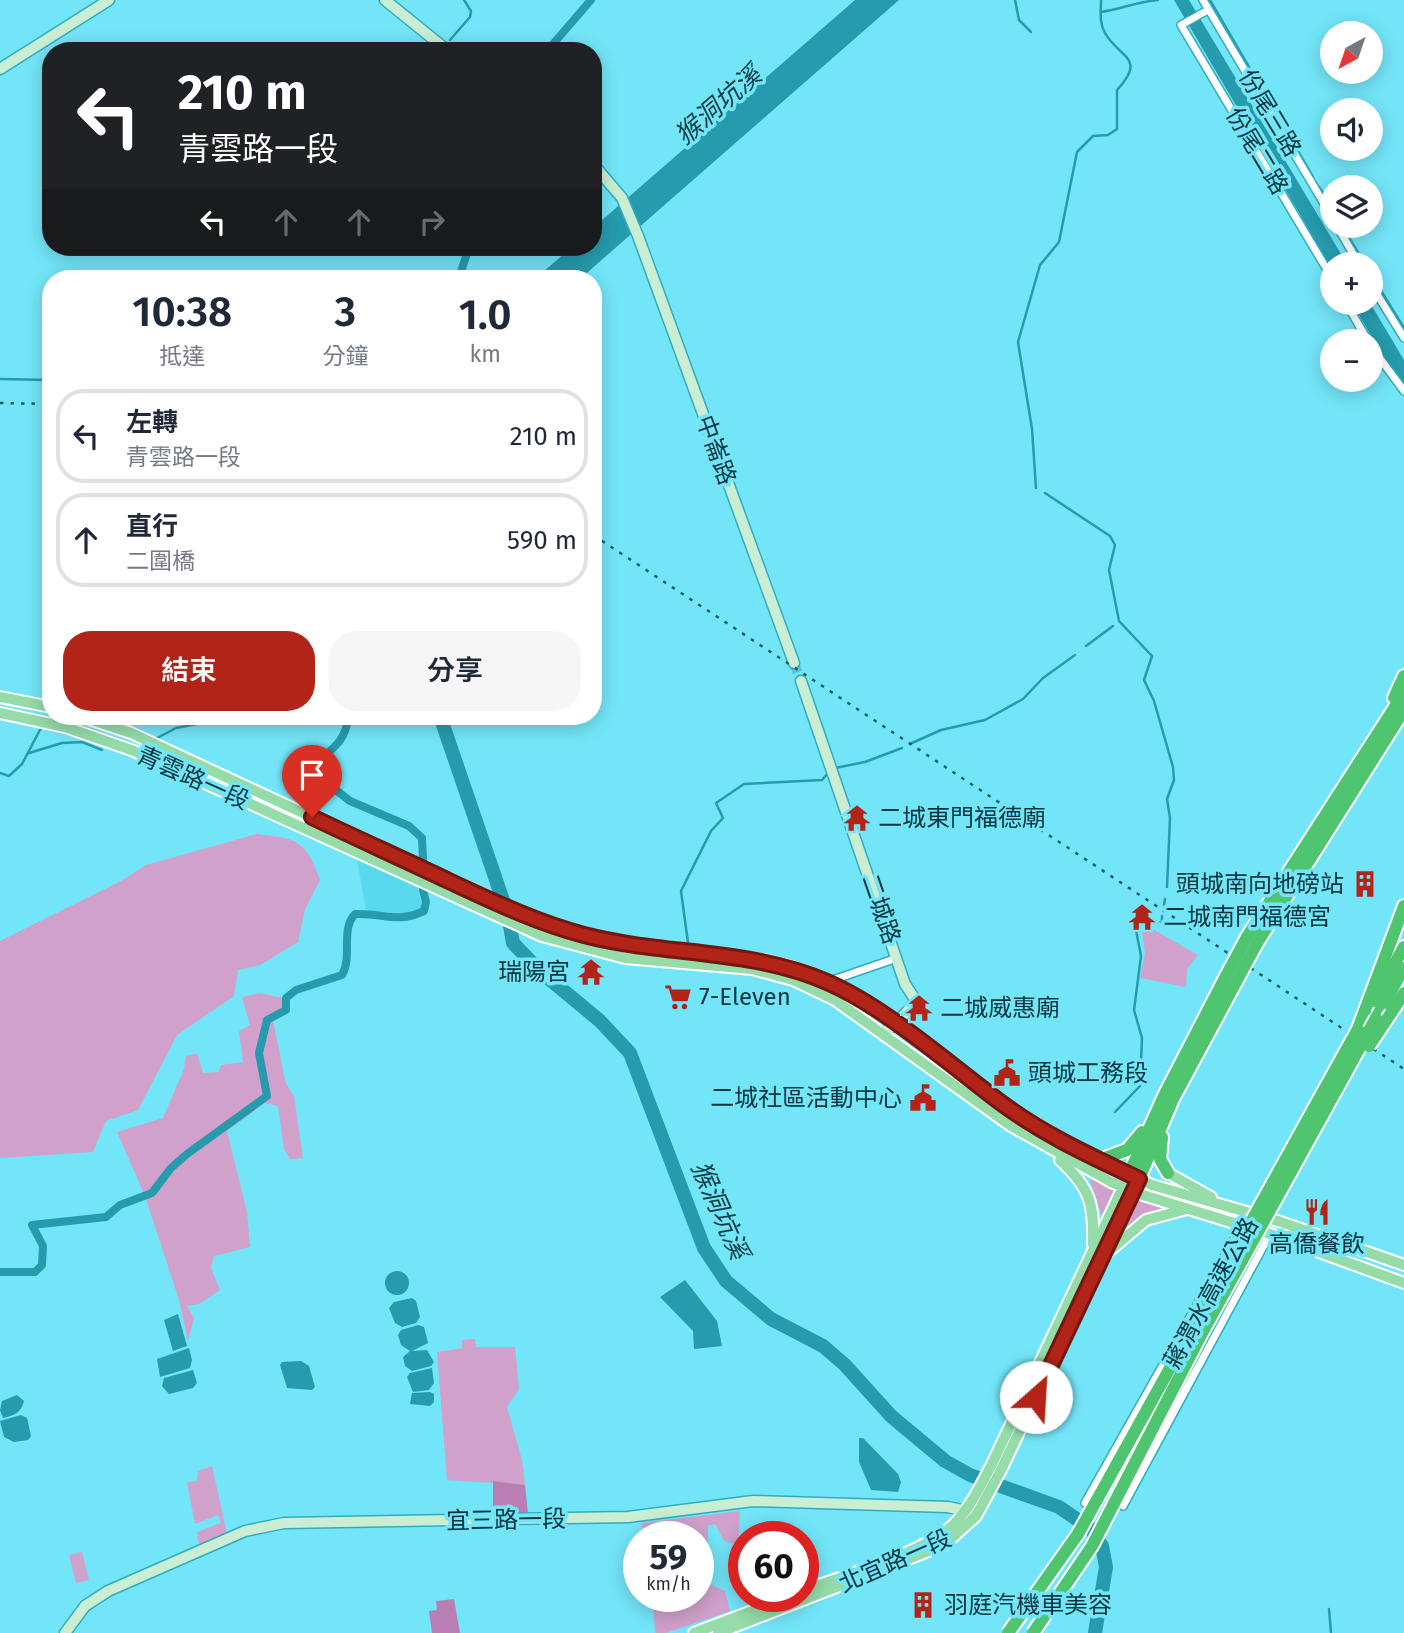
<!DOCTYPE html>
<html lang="zh-TW">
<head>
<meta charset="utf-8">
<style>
  body { margin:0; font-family:"Fira Sans","Noto Sans TC",sans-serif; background:#f6f6f7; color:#1f2937; height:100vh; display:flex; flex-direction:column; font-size:26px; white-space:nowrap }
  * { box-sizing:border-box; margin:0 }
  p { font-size:23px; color:#747a83 }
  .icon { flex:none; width:38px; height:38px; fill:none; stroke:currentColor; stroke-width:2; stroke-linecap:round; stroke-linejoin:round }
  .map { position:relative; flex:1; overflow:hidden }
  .details { position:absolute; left:42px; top:270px; width:560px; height:455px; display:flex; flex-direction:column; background:#fff; border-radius:28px; box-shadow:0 4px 18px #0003 }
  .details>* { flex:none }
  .hud { position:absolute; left:42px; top:42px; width:560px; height:214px; border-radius:28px; box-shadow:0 4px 18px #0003; background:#202124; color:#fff; overflow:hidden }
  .needle { width:46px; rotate:220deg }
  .tools { position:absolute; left:1320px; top:21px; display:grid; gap:14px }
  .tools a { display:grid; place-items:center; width:63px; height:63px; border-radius:50%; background:#fff; box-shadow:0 4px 18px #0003; font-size:35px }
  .speed { position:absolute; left:623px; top:1521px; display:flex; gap:14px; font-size:35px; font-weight:700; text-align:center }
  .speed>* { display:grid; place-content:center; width:91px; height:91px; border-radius:50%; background:#fff; box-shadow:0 4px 18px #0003; line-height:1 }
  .speed small { font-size:18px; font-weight:400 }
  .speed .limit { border:10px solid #d22; background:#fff; color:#111 }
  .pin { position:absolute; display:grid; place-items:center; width:60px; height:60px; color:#fff; margin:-72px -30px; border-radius:50% 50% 50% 0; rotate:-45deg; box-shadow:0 0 7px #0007 }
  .pin .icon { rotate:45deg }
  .me { position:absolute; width:77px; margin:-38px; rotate:26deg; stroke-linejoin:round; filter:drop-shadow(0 0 5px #0008) }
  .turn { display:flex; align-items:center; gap:24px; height:147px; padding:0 21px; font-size:32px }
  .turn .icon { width:91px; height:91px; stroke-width:2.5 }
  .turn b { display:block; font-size:49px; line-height:60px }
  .lanes { display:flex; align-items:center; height:66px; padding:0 21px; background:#0003; justify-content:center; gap:35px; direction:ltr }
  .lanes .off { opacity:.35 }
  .eta { display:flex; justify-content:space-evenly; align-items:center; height:119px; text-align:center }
  .eta b { font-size:42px; font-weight:600; line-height:49px }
  .action { display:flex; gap:14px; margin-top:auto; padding:14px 21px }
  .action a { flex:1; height:80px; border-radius:28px; background:#b22417; color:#fff; font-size:28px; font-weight:600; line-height:80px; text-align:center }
  .action a+a { background:#f6f6f7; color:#1f2937 }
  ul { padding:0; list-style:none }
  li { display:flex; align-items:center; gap:21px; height:94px; margin:0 14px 10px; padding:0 7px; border:4px solid #e0e1e3; border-radius:28px }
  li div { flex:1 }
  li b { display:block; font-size:26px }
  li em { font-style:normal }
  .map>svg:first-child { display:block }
</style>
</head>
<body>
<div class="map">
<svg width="1404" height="1633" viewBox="0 0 1404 1633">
  <rect width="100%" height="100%" fill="#73e5f8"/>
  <polygon fill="#58d9ed" points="357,859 417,886 422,906 419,909 406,916 366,911"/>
  <g fill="#d0a1cb">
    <path d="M257 834C297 839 306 839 320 880L305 909 298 942 260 965 238 970 234 996 177 1035 138 1110 106 1121 93 1152 0 1158V941L121 881 146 865Z"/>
    <polygon points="1154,930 1198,955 1187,969 1186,987 1140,978 1145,953 1142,932"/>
    <polygon points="259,993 289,999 287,1009 273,1021 286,1084 294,1096 303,1158 290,1159 284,1149 278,1106 265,1103 227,1131 247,1212 250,1247 214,1256 211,1268 220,1290 199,1304 187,1306 194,1318 188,1341 179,1300 145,1196 117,1132 163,1118 184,1069 186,1056 197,1053 203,1073 219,1072 221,1065 243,1062 239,1031 250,1025 242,997"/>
    <polygon points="1092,1178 1117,1191 1103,1219 1090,1181"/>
    <polygon points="1138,1200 1159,1204 1163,1210 1125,1227"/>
    <polygon points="475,1339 476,1347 515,1347 519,1389 507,1407 522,1460 525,1485 447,1480 437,1352 462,1348 462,1340"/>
    <polygon points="212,1466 227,1534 199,1546 197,1532 221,1523 218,1515 195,1524 187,1482 197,1481 198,1471"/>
    <polygon points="740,1511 738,1545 724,1541 715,1524 708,1526 708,1559 700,1571 705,1582 725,1591 730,1611 666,1633 655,1633 653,1601 647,1600 646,1596 698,1596 698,1536 643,1536 642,1523"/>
    <polygon points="82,1552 89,1580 76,1583 69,1555"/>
  </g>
  <g fill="#b97fb4">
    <polygon points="493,1481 525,1485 528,1513 493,1514"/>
    <polygon points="454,1599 460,1633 432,1633 429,1611 437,1610 436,1601"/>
  </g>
  <g fill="#269bad">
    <polygon points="855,0 899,0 581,278 536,278 572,247 593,247 593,228"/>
    <polygon points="1174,0 1189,0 1347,264 1332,264 1332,269"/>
    <polygon points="1352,303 1370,303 1404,360 1404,385 1387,363"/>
    <circle cx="397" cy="1283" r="12"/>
    <polygon points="685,1280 717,1321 722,1346 694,1349 693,1331 660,1297"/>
    <polygon points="412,1298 416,1301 420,1317 416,1323 402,1327 395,1323 389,1308 394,1302"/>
    <polygon points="178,1314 187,1346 173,1351 164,1320"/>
    <polygon points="418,1325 424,1327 428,1343 412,1351 427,1350 434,1362 431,1366 412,1371 405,1366 403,1357 410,1351 401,1345 398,1335 401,1330"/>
    <polygon points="189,1348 192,1360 190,1368 160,1377 157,1359"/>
    <polygon points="301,1361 309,1366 315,1387 312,1390 287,1388 280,1365 282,1362"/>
    <polygon points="432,1368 434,1383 429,1390 413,1392 407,1377 410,1373"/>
    <polygon points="193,1370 197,1383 193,1388 169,1394 162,1386 164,1378"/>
    <polygon points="430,1392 434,1394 434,1402 430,1406 410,1404 412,1393"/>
    <path d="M17 1395 24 1401C21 1413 15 1415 3 1418L0 1410 2 1401Z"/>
    <polygon points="21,1415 27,1418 31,1436 28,1440 14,1442 4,1437 0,1421"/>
    <polygon points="859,1438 863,1438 898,1474 901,1482 898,1492 871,1490 859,1462"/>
  </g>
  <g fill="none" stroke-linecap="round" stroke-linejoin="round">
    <g stroke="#269bad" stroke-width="2.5">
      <polyline points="1015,0 1019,20 1031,32"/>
      <polyline points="1210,0 1313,177"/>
      <path d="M1101 12C1121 9 1136 2 1158 0"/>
      <polyline points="450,40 470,17 471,11 464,0"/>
      <polyline points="1319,187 1332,208"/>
      <polyline points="1342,226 1365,264"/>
      <polyline points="1370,273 1404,328"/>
      <polyline points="0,379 51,380"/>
      <path d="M1036 488 1032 429 1018 342 1040 265 1059 242 1077 152 1093 136 1108 135 1117 129V90C1147 57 1120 59 1105 33 1099 23 1101 11 1101 0"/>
      <polyline points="1045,493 1110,536 1115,545 1109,570 1119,621 1152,656 1144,680 1154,701 1173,767 1174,780 1167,799 1170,818 1167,887"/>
      <polyline points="1086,646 1113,626"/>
      <polyline points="49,703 51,650"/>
      <polyline points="157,738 176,728 238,716"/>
      <polyline points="912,743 941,730 985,720 1023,699 1043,678 1075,655"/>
      <polyline points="29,753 62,743 82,742 102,750"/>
      <polyline points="835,768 865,762 902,748"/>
      <polyline points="0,773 9,776 22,764 42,726"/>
      <polyline points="1164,905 1165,899"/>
      <polyline points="688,943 681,891 711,831 723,818 716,803 744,784 822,780 828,773"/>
      <polyline points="1115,1112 1140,1086 1142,1038 1134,1010 1141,956 1135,925 1162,922 1162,916"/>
      <polyline points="1329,1609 1331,1633"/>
    </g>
    <g stroke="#269bad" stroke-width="8">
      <polyline points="547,51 591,0"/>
      <polyline points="459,278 469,247"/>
      <path d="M348 716C347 738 335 747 319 761L323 780 350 801 409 826 422 838 423 860"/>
      <path d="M0 1272H35L42 1265 43 1246 32 1225 106 1217 120 1205 152 1193 171 1168 187 1154 267 1096 259 1053 267 1020 286 1010V998L296 990 342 975C353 956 340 930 355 914 385 913 396 924 424 911L426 902 423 890"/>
    </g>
    <polyline stroke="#269bad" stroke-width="14" points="440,716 508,915 513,943 541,972 600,1021 630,1053 704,1248 726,1281 771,1319 823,1346 845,1365 891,1416 945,1461 970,1475 1059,1507 1091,1529 1102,1546 1106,1567 1095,1633"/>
    <polyline stroke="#5cc2d3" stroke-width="10" stroke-dasharray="10 5" stroke-linecap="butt" points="794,663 801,681"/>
    <defs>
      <g id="street">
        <polyline points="1203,0 1332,217"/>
        <polyline points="1208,10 1181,25 1332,278"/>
        <polyline points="1337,226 1359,264"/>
        <polyline points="1370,283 1404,338"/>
        <polyline points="1346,303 1368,341"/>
        <polyline points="1370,345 1404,391"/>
        <polyline points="827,982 897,958"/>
        <polyline points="1085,1503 1242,1225"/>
        <polyline points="1123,1506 1270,1234"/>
      </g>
      <g id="secondary">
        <polyline points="385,0 448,51"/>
        <polyline points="0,69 109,0"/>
        <polyline points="593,164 622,198 638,236 794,663"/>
        <polyline points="801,681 905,984 916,1001 896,1024 884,1032"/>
        <polyline points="65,1633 85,1606 108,1591 245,1531 284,1523 628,1517 753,1501 948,1507 971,1512"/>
      </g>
      <g id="primary">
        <polyline points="0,697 51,707"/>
        <polyline points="0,713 65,727 134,751 542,936 625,958 752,969 793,980 835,1000 1011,1126 1111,1182 1143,1195 1270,1234 1404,1283"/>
        <polyline points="80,716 131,733 477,894 558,928 636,946 764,960 792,967 827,982 896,1024 1001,1103 1094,1159 1152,1185 1278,1221 1404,1265"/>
        <path d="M1060 1160C1091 1189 1094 1204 1093 1244"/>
        <polyline points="1168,1173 1211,1197"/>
        <polyline points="1108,1252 1146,1220 1187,1209"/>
        <path d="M803 1591C844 1575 926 1553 955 1523 971 1506 981 1485 992 1464L1126 1181"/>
        <polyline points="694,1633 792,1596"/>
        <polyline points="718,1633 944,1545 976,1516 1001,1470 1135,1187"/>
      </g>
      <g id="highway">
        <polyline points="1394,698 1404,676"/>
        <polyline points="1247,937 1404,693"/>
        <polyline points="1257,943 1404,710"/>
        <polyline points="1374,1001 1404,947"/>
        <polyline points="1391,1013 1404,993"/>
        <polyline points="1376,1018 1404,968"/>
        <polyline points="1358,1029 1404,906"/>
        <polyline points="1162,1137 1160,1159 1168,1173"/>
        <polyline points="1105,1158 1127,1150 1142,1132"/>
        <polyline points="1129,1174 1164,1096 1226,976"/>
        <polyline points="1139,1179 1173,1099 1236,982"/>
      </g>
    </defs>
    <use href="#street" stroke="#31acbe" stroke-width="10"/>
    <use href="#secondary" stroke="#31acbe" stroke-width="13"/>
    <use href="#primary" stroke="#fff" stroke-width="14"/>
    <use href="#highway" stroke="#fff" stroke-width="16"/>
    <use href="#street" stroke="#fff" stroke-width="7"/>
    <use href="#secondary" stroke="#caeed4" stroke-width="10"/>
    <use href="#primary" stroke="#95dca9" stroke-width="10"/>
    <use href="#highway" stroke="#4fc570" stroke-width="12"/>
    <g stroke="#1a5d68" stroke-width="2.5" stroke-dasharray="3.5 7" stroke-linecap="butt">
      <polyline points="0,403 51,404"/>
      <polyline points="593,535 1404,1069"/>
    </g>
    <defs>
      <g id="highway-bridge">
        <polyline points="1226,976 1247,937"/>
        <polyline points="1236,982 1257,943"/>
        <polyline points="1369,1046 1391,1013"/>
        <polyline points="1008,1633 1078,1534 1358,1029"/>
        <polyline points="1033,1633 1092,1546 1202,1333 1376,1018"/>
      </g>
    </defs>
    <use href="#highway-bridge" stroke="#fff" stroke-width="16" stroke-linecap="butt"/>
    <use href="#highway-bridge" stroke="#4fc570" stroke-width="12"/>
  </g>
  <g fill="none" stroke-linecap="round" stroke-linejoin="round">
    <defs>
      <path id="route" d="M312 817C358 839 405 860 451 882 494 902 538 923 584 935 665 956 749 948 827 982 885 1007 949 1064 1000 1102 1044 1135 1091 1156 1139 1179L1036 1397"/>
    </defs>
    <use href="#route" stroke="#74170f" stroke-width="18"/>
    <use href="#route" stroke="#b22417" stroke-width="12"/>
  </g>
  <defs>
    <symbol id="temple-bare" viewBox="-9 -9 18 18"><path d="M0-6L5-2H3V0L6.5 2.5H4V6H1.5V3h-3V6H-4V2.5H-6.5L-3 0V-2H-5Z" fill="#b22417" stroke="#73e5f8" stroke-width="2.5" paint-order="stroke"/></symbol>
    <symbol id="building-bare" viewBox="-9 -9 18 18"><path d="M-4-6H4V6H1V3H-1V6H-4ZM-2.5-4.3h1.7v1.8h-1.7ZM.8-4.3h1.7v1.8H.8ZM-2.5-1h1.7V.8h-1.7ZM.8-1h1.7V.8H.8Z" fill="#b22417" stroke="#73e5f8" stroke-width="2.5" paint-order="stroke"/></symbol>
    <symbol id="supermarket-bare" viewBox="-9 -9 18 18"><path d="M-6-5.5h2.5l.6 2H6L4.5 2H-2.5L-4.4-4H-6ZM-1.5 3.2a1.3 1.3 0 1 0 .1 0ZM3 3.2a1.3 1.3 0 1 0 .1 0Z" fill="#b22417" stroke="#73e5f8" stroke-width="2.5" paint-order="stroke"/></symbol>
    <symbol id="civic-bare" viewBox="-9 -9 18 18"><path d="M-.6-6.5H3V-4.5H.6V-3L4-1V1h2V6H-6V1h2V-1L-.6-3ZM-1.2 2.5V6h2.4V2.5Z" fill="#b22417" stroke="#73e5f8" stroke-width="2.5" paint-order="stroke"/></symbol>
    <symbol id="restaurant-bare" viewBox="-9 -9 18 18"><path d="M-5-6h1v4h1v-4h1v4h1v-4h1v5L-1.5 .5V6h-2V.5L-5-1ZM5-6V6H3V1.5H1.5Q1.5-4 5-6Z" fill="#b22417" stroke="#73e5f8" stroke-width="2.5" paint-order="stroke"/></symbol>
  </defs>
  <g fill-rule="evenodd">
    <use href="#temple-bare" x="838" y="799" width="38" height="38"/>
    <use href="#building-bare" x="1346" y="865" width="38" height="38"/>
    <use href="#temple-bare" x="1123" y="898" width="38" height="38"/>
    <use href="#temple-bare" x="572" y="953" width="38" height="38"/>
    <use href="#supermarket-bare" x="659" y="978" width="38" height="38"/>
    <use href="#temple-bare" x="900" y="989" width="38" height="38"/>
    <use href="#civic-bare" x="988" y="1054" width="38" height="38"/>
    <use href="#civic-bare" x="904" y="1079" width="38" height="38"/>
    <use href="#restaurant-bare" x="1298" y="1193" width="38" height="38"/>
    <use href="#building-bare" x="904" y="1586" width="38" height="38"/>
  </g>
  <g text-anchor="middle" stroke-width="7" stroke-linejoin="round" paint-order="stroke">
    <g font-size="24" fill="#00353d" stroke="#73e5f8">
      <text transform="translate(1270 113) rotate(59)" y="8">份尾三路</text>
      <text transform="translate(1257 151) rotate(59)" y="8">份尾二路</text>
      <text transform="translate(716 450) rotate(70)" y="8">中崙路</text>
      <text transform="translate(193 778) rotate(24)" y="8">青雲路一段</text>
      <text transform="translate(881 909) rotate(71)" y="8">二城路</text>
      <text transform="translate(1211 1293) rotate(-61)" y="8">蔣渭水高速公路</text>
      <text transform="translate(506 1520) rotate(-1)" y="8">宜三路一段</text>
      <text transform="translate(895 1561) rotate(-24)" y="8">北宜路一段</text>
    </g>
    <g font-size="24" fill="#00353d" stroke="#73e5f8" text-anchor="start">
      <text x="878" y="826">二城東門福德廟</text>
      <text x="1344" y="892" text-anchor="end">頭城南向地磅站</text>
      <text x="1163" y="925">二城南門福德宮</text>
      <text x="570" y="980" text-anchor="end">瑞陽宮</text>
      <text x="699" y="1005">7-Eleven</text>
      <text x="940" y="1016">二城威惠廟</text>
      <text x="1028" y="1081">頭城工務段</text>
      <text x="902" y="1106" text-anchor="end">二城社區活動中心</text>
      <text x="1317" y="1252" text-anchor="middle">高僑餐飲</text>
      <text x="944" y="1613">羽庭汽機車美容</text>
    </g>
    <g font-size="26" font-style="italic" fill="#073b43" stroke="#73e5f8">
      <text transform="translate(718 105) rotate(-41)" y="9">猴洞坑溪</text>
      <text transform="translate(720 1210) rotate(66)" y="9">猴洞坑溪</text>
    </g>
  </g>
</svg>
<div class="tools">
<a><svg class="needle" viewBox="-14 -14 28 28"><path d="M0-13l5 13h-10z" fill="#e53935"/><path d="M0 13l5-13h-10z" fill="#747a83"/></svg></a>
<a><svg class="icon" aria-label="sound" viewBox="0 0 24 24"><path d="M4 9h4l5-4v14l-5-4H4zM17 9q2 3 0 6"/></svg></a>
<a><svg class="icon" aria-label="layers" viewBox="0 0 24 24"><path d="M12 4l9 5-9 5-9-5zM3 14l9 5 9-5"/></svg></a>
<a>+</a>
<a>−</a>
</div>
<div class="speed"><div>59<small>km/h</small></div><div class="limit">60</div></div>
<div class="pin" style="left:312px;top:817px;background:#d93025"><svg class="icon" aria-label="arrive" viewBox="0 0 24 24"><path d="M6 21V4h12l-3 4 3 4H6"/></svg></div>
<svg class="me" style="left:1036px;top:1397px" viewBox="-20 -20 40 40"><circle r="19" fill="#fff"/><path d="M0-13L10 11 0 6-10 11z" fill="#b22417"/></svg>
<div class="hud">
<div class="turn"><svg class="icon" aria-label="left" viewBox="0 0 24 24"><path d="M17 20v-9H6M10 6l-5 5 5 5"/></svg><div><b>210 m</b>青雲路一段</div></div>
<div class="lanes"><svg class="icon" aria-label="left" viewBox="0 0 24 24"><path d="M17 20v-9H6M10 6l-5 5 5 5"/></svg><svg class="icon off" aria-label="ahead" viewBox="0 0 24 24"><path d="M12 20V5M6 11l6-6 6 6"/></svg><svg class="icon off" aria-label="ahead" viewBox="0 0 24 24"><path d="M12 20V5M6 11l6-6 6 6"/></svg><svg class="icon off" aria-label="right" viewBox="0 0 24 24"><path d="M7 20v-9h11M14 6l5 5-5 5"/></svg></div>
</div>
<section class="details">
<div class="eta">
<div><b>10:38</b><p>抵達</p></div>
<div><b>3</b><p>分鐘</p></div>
<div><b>1.0</b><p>km</p></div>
</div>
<ul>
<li><svg class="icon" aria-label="left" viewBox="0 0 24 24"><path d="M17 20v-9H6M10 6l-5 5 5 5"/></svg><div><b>左轉</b><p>青雲路一段</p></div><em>210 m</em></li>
<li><svg class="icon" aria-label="ahead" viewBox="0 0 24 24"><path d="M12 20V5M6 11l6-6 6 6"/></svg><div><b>直行</b><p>二圍橋</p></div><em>590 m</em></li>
</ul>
<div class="action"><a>結束</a><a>分享</a></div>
</section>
</div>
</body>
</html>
